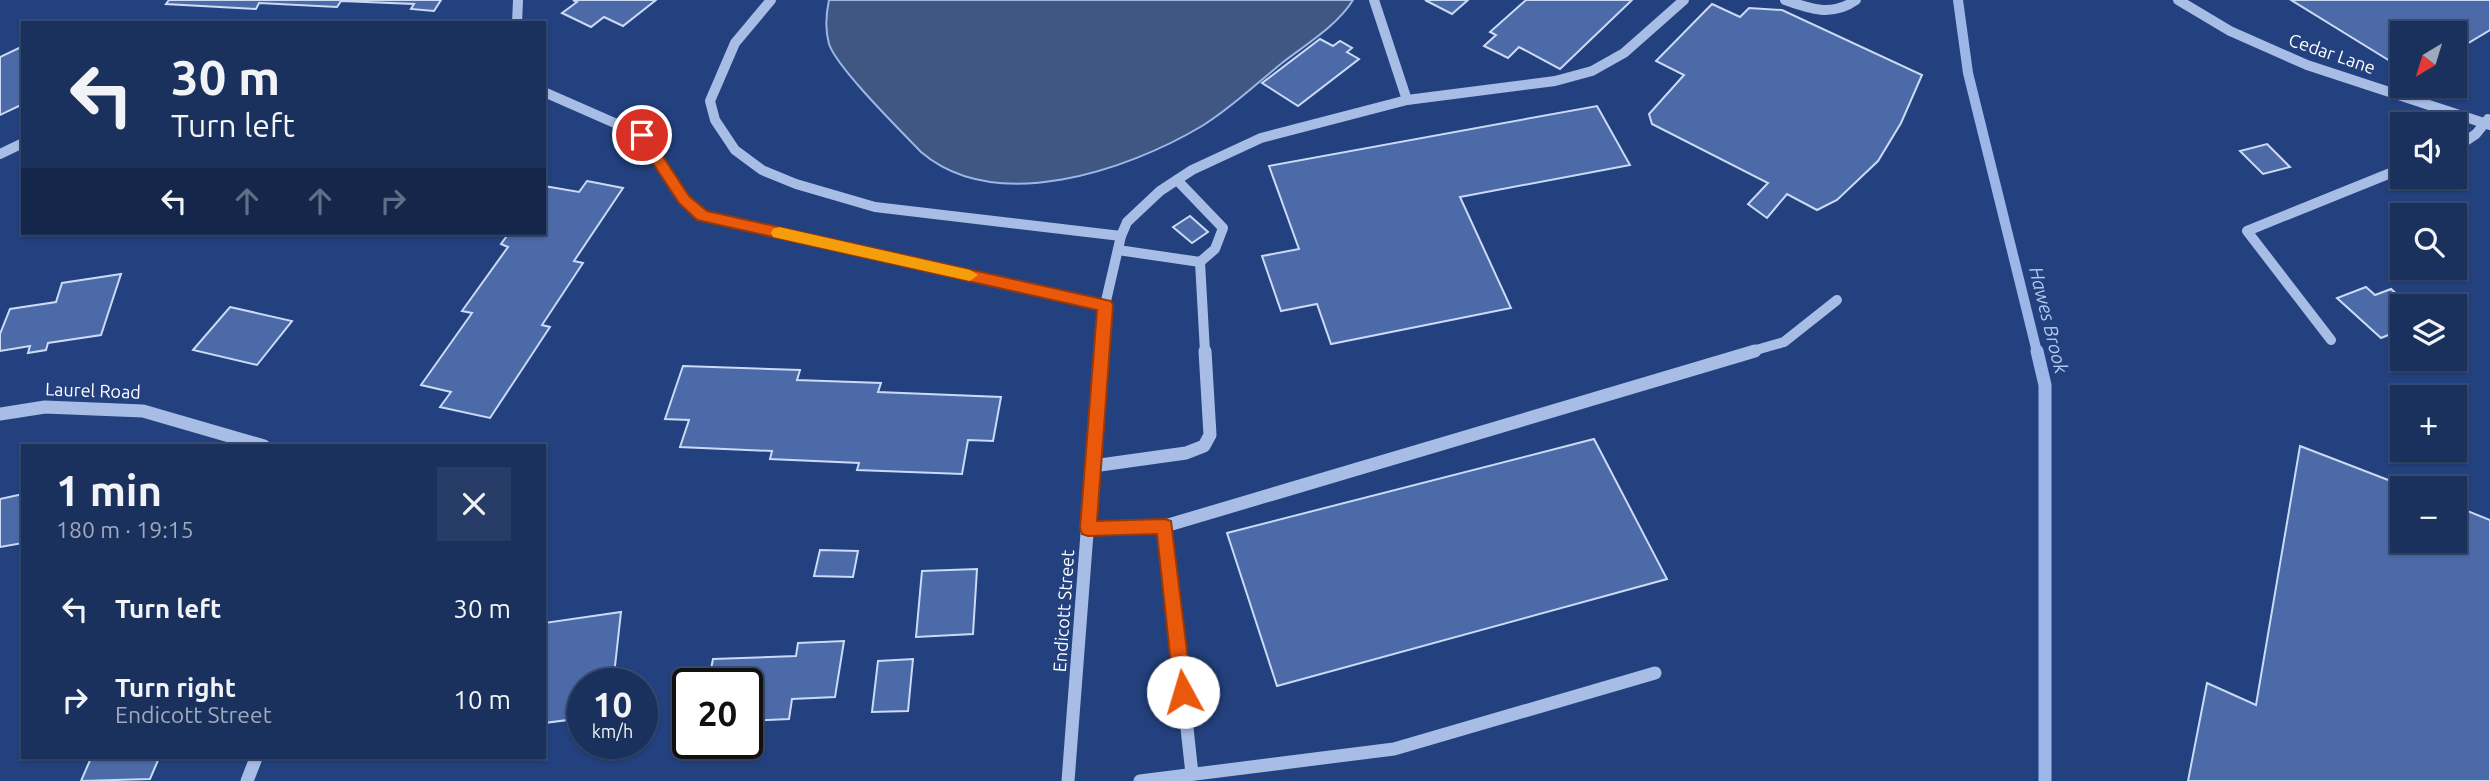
<!DOCTYPE html>
<html lang="en">
<head>
<meta charset="utf-8">
<style>
  body { margin:0; font-family:Ubuntu,sans-serif; background:#273d67; color:#f1f3f6; height:100vh; display:flex; flex-direction:column; font-size:26px; white-space:nowrap }
  * { box-sizing:border-box; margin:0 }
  p { font-size:23px; color:#9fa9bc }
  .icon { flex:none; width:38px; height:38px; fill:none; stroke:currentColor; stroke-width:2; stroke-linecap:round; stroke-linejoin:round }
  .map { position:relative; flex:1; overflow:hidden }
  .details { position:absolute; left:21px; top:444px; width:525px; height:315px; display:flex; flex-direction:column; background:#1a315e; border-radius:0px; box-shadow:0 2px 5px #0004,0 0 0 2px #384c73 }
  .details>* { flex:none }
  .banner { position:absolute; left:21px; top:21px; width:525px; height:214px; border-radius:0px; box-shadow:0 2px 5px #0004,0 0 0 2px #384c73; background:#1a315e; color:#f1f3f6; overflow:hidden }
  .needle { width:46px; rotate:218deg }
  .tools { position:absolute; left:2390px; top:21px; display:grid; gap:14px }
  .tools a { display:grid; place-items:center; width:77px; height:77px; border-radius:0px; background:#1a315e; box-shadow:0 2px 5px #0004,0 0 0 2px #384c73; font-size:35px }
  .speed { position:absolute; left:567px; top:668px; display:flex; gap:14px; font-size:35px; font-weight:700; text-align:center }
  .speed>* { display:grid; place-content:center; width:91px; height:91px; border-radius:50%; background:#1a315e; box-shadow:0 2px 5px #0004,0 0 0 2px #384c73; line-height:1 }
  .speed small { font-size:18px; font-weight:400 }
  .speed .limit { border:4px solid #111; border-radius:10px; background:#fff; color:#111 }
  .pin { position:absolute; display:grid; place-items:center; width:60px; height:60px; color:#fff; margin:-30px; border:4px solid #fff; border-radius:50%; box-shadow:0 2px 7px #0007 }
  .me { position:absolute; width:77px; margin:-38px; rotate:354deg; stroke-linejoin:round; filter:drop-shadow(0 0 5px #0008) }
  .turn { display:flex; align-items:center; gap:24px; height:147px; padding:0 35px; font-size:32px }
  .turn .icon { width:91px; height:91px; stroke-width:2.5 }
  .turn b { display:block; font-size:49px; line-height:60px }
  .lanes { display:flex; align-items:center; height:66px; padding:0 35px; background:#0003; justify-content:center; gap:35px; direction:ltr }
  .lanes .off { opacity:.35 }
  .round { display:grid; place-items:center; flex:none; width:74px; height:74px; border-radius:0px; background:#273d67 }
  .head { display:flex; align-items:center; justify-content:space-between; height:119px; padding:0 35px }
  h1 { font-size:42px; font-weight:700; line-height:52px }
  ul { padding:0; list-style:none }
  li { display:flex; align-items:center; gap:21px; height:91px; padding:0 35px }
  li div { flex:1 }
  li b { display:block; font-size:26px }
  li em { font-style:normal }
  .map>svg:first-child { display:block }
</style>
</head>
<body>
<div class="map">
<svg width="2490" height="781" viewBox="0 0 2490 781">
  <rect width="100%" height="100%" fill="#23417e"/>
  <path fill="#405683" stroke="#9cb7e7" stroke-width="2" d="M829 0H1353C1337 26 1305 45 1282 63 1256 84 1230 109 1202 126 1128 170 996 216 921 152 901 131 837 68 829 44 825 30 826 14 829 0Z"/>
  <g fill="none" stroke-linecap="round" stroke-linejoin="round">
    <polyline stroke="#9cb7e7" stroke-width="10" points="1958,0 1968,73 2037,352"/>
    <polyline stroke="#9cb7e7" stroke-width="13" points="2037,351 2045,385 2045,781"/>
  </g>
  <g fill="#4b6aa7" stroke="#cbdaf5" stroke-width="2">
    <polygon points="169,0 441,0 434,11 411,9 414,4 341,1 337,7 259,3 256,9 166,4"/>
    <polygon points="573,0 656,0 623,26 604,17 591,27 562,13 577,2"/>
    <polygon points="1425,0 1468,0 1452,14"/>
    <polygon points="1526,0 1632,0 1560,69 1519,47 1508,58 1484,46 1496,35 1490,32"/>
    <polygon points="2291,0 2490,0 2490,30 2455,51 2455,33 2403,33 2403,69"/>
    <polygon points="1712,4 1740,17 1749,8 1782,10 1922,75 1901,123 1878,161 1837,200 1817,210 1787,194 1767,218 1748,204 1768,183 1652,124 1649,114 1684,75 1656,61"/>
    <polygon points="1320,39 1333,46 1340,41 1352,48 1347,52 1359,59 1298,106 1262,83"/>
    <polygon points="23,46 23,104 0,115 0,57"/>
    <polygon points="1597,106 1630,165 1460,197 1511,308 1331,344 1317,304 1281,311 1262,256 1299,249 1269,166"/>
    <polygon points="2267,144 2290,167 2263,174 2240,151"/>
    <polygon points="587,181 623,188 574,261 583,263 542,325 550,327 490,418 440,407 451,392 421,385 472,313 462,311 508,247 501,244 509,233 544,233 544,186 579,192"/>
    <polygon points="1190,216 1208,232 1192,243 1173,227"/>
    <polygon points="121,274 101,335 48,343 46,350 28,353 30,346 0,351 0,334 10,309 56,302 62,283"/>
    <polygon points="2366,287 2375,295 2391,289 2410,306 2403,306 2403,310 2396,313 2403,319 2403,329 2381,338 2337,298"/>
    <polygon points="230,307 292,321 257,365 193,350"/>
    <polygon points="683,366 800,370 797,380 881,383 878,392 1001,397 993,441 968,440 962,474 857,470 859,463 770,459 772,451 680,447 689,420 665,419"/>
    <polygon points="1594,439 1667,579 1277,686 1227,533"/>
    <polygon points="2300,446 2409,488 2403,488 2403,541 2455,541 2455,506 2490,520 2490,781 2188,781 2207,683 2256,705"/>
    <polygon points="23,494 23,543 0,547 0,499"/>
    <polygon points="820,550 858,551 853,577 814,576"/>
    <polygon points="977,569 973,634 916,637 922,571"/>
    <polygon points="621,612 613,684 583,684 583,718 544,723 544,623"/>
    <polygon points="844,641 835,697 792,699 789,719 747,721 747,684 708,684 713,659 796,656 798,643"/>
    <polygon points="913,659 908,711 872,712 878,661"/>
    <polygon points="91,758 159,758 150,779 81,781"/>
  </g>
  <g fill="none" stroke-linecap="round" stroke-linejoin="round">
    <g stroke="#a8bde6" stroke-width="10">
      <polyline points="771,0 735,43 710,101 715,120 735,150 762,170 796,184 875,207 1121,236"/>
      <polyline points="1374,0 1407,100"/>
      <path d="M1785 0C1810 9 1832 17 1856 0"/>
      <polyline points="2178,0 2230,31 2307,65 2490,125"/>
      <polyline points="517,23 518,0"/>
      <polyline points="544,92 642,135 684,200 702,216 1105,305"/>
      <polyline points="2455,148 2476,134 2488,119"/>
      <polyline points="0,154 23,143"/>
      <polyline points="1118,250 1200,262 1215,249 1223,228 1177,180"/>
      <polyline points="1200,262 1205,352"/>
      <polyline points="2331,340 2247,231 2403,168"/>
      <polyline points="1101,352 1105,305 1121,236 1127,222 1160,191 1192,170 1261,138 1407,100 1555,81 1592,71 1624,53 1684,0"/>
      <polyline points="1749,352 1784,342 1837,300"/>
    </g>
    <g stroke="#a8bde6" stroke-width="13">
      <polyline points="0,414 45,407 143,411 264,446"/>
      <polyline points="1093,466 1186,453 1204,446 1210,435 1205,351"/>
      <polyline points="1165,526 1755,351"/>
      <polyline points="1088,528 1165,526 1192,774"/>
      <polyline points="247,781 256,758"/>
      <polyline points="1068,781 1101,351"/>
      <polyline points="1140,781 1394,749 1655,673"/>
    </g>
  </g>
  <polygon fill="#ea580c" stroke="#983908" stroke-width="2" points="642,130 647,132 689,196 707,211 1111,301 1113,305 1097,521 1165,519 1171,521 1192,692 1190,698 1183,700 1177,698 1174,692 1157,534 1088,536 1082,534 1080,528 1097,310 697,220 679,203 637,139 635,135"/>
  <polygon fill="#f59e0b" points="779,227 970,270 978,275 970,281 773,237 771,233 773,229"/>
  <g text-anchor="middle" stroke-width="6" stroke-linejoin="round" paint-order="stroke">
    <g font-size="18" fill="#fff" stroke="#23417e">
      <text transform="translate(2332 54) rotate(19)" y="6">Cedar Lane</text>
      <text transform="translate(93 391) rotate(2)" y="6">Laurel Road</text>
      <text transform="translate(1064 611) rotate(-86)" y="6">Endicott Street</text>
    </g>
    <g font-size="19" font-style="italic" fill="#b3c8ee" stroke="#23417e">
      <text transform="translate(2049 320) rotate(76)" y="7">Hawes Brook</text>
    </g>
  </g>
</svg>
<div class="tools">
<a><svg class="needle" viewBox="-14 -14 28 28"><path d="M0-13l5 13h-10z" fill="#e53935"/><path d="M0 13l5-13h-10z" fill="#9fa9bc"/></svg></a>
<a><svg class="icon" aria-label="sound" viewBox="0 0 24 24"><path d="M4 9h4l5-4v14l-5-4H4zM17 9q2 3 0 6"/></svg></a>
<a><svg class="icon" aria-label="search" viewBox="0 0 24 24"><circle cx="10" cy="10" r="6"/><path d="M15 15l6 6"/></svg></a>
<a><svg class="icon" aria-label="layers" viewBox="0 0 24 24"><path d="M12 4l9 5-9 5-9-5zM3 14l9 5 9-5"/></svg></a>
<a>+</a>
<a>−</a>
</div>
<div class="speed"><div>10<small>km/h</small></div><div class="limit">20</div></div>
<div class="pin" style="left:642px;top:135px;background:#d93025"><svg class="icon" aria-label="arrive" viewBox="0 0 24 24"><path d="M6 21V4h12l-3 4 3 4H6"/></svg></div>
<svg class="me" style="left:1183px;top:692px" viewBox="-20 -20 40 40"><circle r="19" fill="#fff"/><path d="M0-13L10 11 0 6-10 11z" fill="#ea580c"/></svg>
<div class="banner">
<div class="turn"><svg class="icon" aria-label="left" viewBox="0 0 24 24"><path d="M17 20v-9H6M10 6l-5 5 5 5"/></svg><div><b>30 m</b>Turn left</div></div>
<div class="lanes"><svg class="icon" aria-label="left" viewBox="0 0 24 24"><path d="M17 20v-9H6M10 6l-5 5 5 5"/></svg><svg class="icon off" aria-label="ahead" viewBox="0 0 24 24"><path d="M12 20V5M6 11l6-6 6 6"/></svg><svg class="icon off" aria-label="ahead" viewBox="0 0 24 24"><path d="M12 20V5M6 11l6-6 6 6"/></svg><svg class="icon off" aria-label="right" viewBox="0 0 24 24"><path d="M7 20v-9h11M14 6l5 5-5 5"/></svg></div>
</div>
<section class="details">
<div class="head"><div><h1>1 min</h1><p>180 m · 19:15</p></div><a class="round"><svg class="icon" aria-label="close" viewBox="0 0 24 24"><path d="M6 6l12 12M18 6L6 18"/></svg></a></div>
<ul>
<li><svg class="icon" aria-label="left" viewBox="0 0 24 24"><path d="M17 20v-9H6M10 6l-5 5 5 5"/></svg><div><b>Turn left</b></div><em>30 m</em></li>
<li><svg class="icon" aria-label="right" viewBox="0 0 24 24"><path d="M7 20v-9h11M14 6l5 5-5 5"/></svg><div><b>Turn right</b><p>Endicott Street</p></div><em>10 m</em></li>
</ul>
</section>
</div>
</body>
</html>
